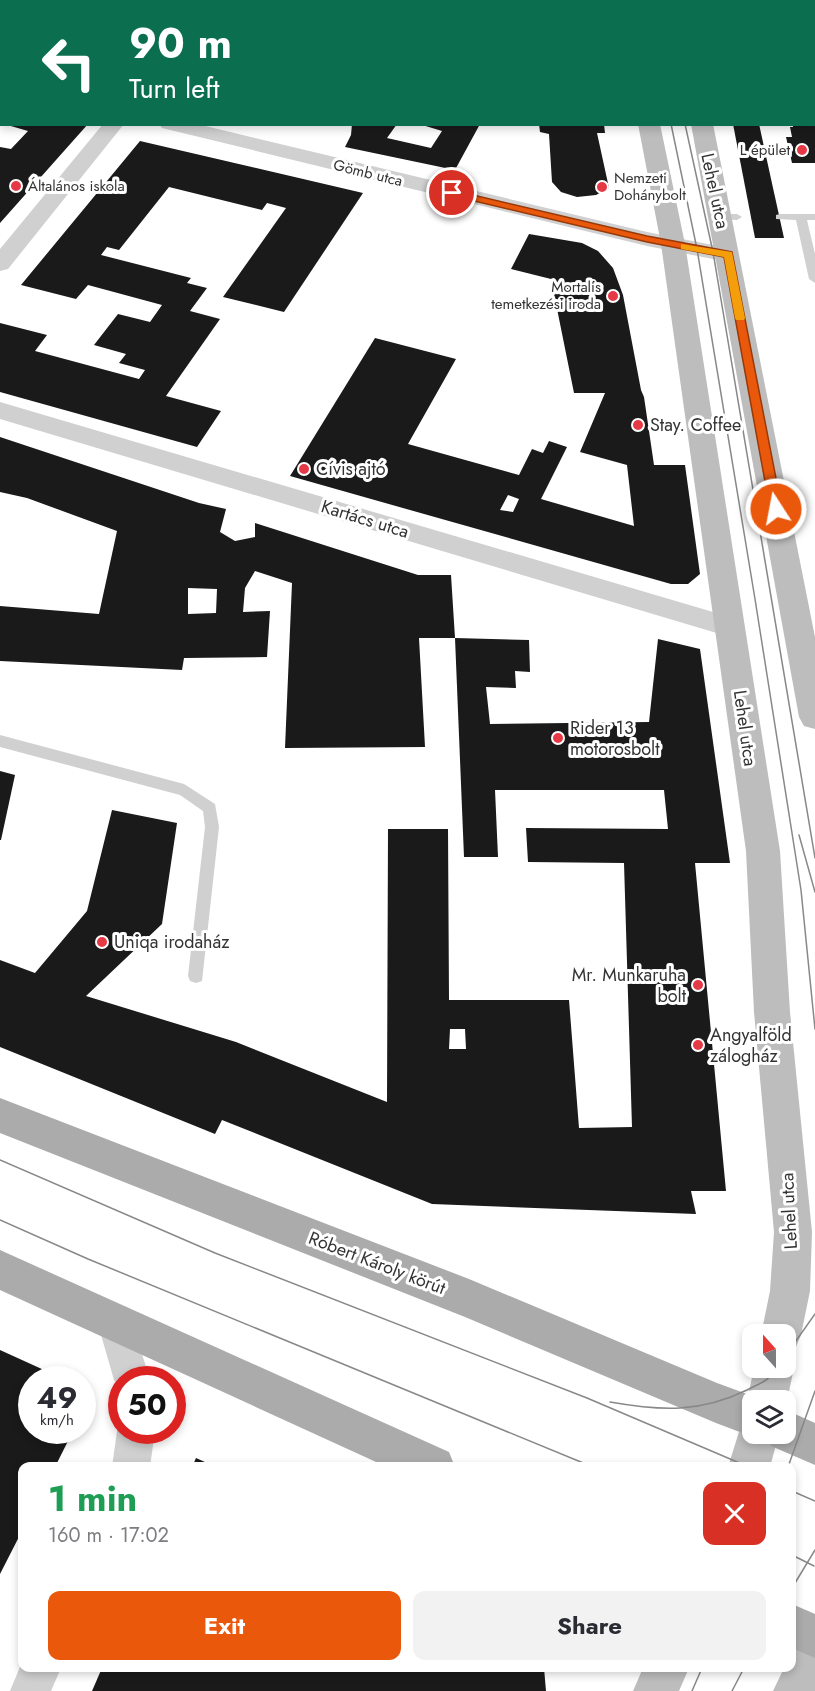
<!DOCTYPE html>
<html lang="en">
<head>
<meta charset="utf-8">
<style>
  body { margin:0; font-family:Jost,sans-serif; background:#f2f2f3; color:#2b2b33; height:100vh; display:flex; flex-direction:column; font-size:22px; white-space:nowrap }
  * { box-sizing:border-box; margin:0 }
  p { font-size:20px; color:#7c7c81 }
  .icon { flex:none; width:33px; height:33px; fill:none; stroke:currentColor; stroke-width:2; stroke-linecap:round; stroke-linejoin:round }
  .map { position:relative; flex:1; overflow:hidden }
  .drawer { position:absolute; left:18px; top:1462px; width:778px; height:210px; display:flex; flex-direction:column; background:#fff; border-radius:12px; box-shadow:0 3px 9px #0003 }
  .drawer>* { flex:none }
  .hud { position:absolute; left:0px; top:0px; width:816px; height:126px; box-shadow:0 3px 9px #0003; background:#0b6e4f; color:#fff; overflow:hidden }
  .needle { width:39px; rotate:339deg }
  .tools { position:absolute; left:742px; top:1324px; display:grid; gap:12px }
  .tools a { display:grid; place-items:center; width:54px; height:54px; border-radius:12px; background:#fff; box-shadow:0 3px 9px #0003; font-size:30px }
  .speed { position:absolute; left:18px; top:1366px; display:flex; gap:12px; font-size:30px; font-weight:700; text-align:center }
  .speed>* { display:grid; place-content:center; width:78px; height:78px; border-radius:50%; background:#fff; box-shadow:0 3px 9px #0003; line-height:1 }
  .speed small { font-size:15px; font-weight:400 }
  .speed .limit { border:9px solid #d22; background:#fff; color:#111 }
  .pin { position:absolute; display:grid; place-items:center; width:51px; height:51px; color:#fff; margin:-26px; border:3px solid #fff; border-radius:50%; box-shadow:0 2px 6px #0007 }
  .me { position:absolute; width:66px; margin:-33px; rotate:349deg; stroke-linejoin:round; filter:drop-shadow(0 0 4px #0008) }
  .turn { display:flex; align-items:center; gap:21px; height:126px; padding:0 30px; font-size:27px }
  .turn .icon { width:78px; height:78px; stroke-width:2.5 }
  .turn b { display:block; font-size:42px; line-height:51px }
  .round { display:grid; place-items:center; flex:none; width:63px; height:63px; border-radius:12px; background:#f2f2f3 }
  .head { display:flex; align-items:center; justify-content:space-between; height:102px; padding:0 30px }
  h1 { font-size:36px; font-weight:700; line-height:45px; color:#1e9e55 }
  .action { display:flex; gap:12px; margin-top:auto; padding:12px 30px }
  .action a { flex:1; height:69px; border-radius:12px; background:#ea580c; color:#fff; font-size:24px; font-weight:700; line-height:69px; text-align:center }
  .action a+a { background:#f2f2f3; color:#2b2b33 }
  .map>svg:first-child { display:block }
</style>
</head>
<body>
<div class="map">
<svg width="815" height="1691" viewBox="0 0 815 1691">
  <rect width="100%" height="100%" fill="#fff"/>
  <g fill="#1a1a1a" fill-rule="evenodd">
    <polygon points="4,124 88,124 0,223 0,147 11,149 28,131"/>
    <polygon points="352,124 397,124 387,138 431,148 442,131 419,124 480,124 455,170 345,147 351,135"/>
    <polygon points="539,124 604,124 605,133 597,133 609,188 596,195 577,197 561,192 552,182 549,134 540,132"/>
    <polygon points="733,124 759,124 784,238 755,238"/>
    <polygon points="793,124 815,124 815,163 792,163 786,137 792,137 790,127 793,127"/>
    <polygon points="140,141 363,193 284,312 223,297 286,208 267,203 262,210 169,187 119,250 107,247 101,255 191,278 187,283 207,288 190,311 220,319 166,396 221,411 197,447 0,392 0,323 47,335 35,351 139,379 145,370 119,363 126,354 94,345 118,314 150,322 162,305 88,285 76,299 21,285"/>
    <path d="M529 234 582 243 598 251 613 268 623 295 641 390 644 397 654 465H685L700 574 688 584H671L290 476 375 338 456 359 408 444 519 475 532 449 543 453 549 441 567 447 541 499 634 526 627 465 580 452 605 393H574L551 279 511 269ZM508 495 519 499 513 512 500 510Z"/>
    <path d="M0 437 199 503 226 509 220 532 235 541 255 537V523L418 575H451L455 638H419L425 747 285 748 292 583 255 571 245 588 243 612 270 611 267 657 184 658 182 670 0 661V606L99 614 117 531 27 498 0 492ZM188 588 217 589 216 613 188 614Z"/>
    <path d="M455 638 529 640 530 672 515 671 516 688 486 687 490 724 649 722 658 639 700 649 730 863H695L726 1191H691L696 1214 432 1204 222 1120 215 1134 0 1047V960L35 973 87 911 112 810 177 823 162 924 86 996 236 1042 387 1102 388 829H448L449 1000H569L579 1128 632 1127 624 863 528 862 526 828 668 829 664 790H495L498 857H464ZM450 1029H465L466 1049H449Z"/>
    <polygon points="0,771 15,775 1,840 0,840"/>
    <polygon points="0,1350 66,1380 32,1380 32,1431 73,1431 55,1467 22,1467 22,1531 0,1574"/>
    <polygon points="196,1458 216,1467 192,1467"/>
    <polygon points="102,1668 544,1668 546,1691 92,1691"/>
  </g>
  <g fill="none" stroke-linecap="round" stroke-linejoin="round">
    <g fill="#d0d0d0" fill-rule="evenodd">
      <polygon points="720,214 737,214 742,217 737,220 716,219 715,217"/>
      <polygon points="780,214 815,214 815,220 807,220 815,254 815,283 809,279 796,220 776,219 776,215"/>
      <polygon points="0,735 184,784 215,804 219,827 202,981 196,983 190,981 188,976 205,827 203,811 180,795 0,747"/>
    </g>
    <g fill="#d0d0d0" fill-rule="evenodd">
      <polygon points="207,0 227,0 207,2"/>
      <rect x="0" y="75" width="2" height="13"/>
      <polygon points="103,124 124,124 8,269 0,271 0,249"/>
      <polygon points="159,124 197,124 647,232 728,248 736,250 739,255 736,260 728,262 647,246 162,128"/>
      <polygon points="0,402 730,617 740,620 744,627 740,634 730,637 0,419"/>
      <polygon points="115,1303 128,1308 150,1380 122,1380 122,1394 114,1380 97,1321 102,1308"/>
      <polygon points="122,1421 122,1431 155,1431 150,1467 112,1467 117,1431"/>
      <polygon points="22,1662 22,1668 61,1668 51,1691 10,1691"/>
    </g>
    <g fill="#bdbdbd" fill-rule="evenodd">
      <polygon points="613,0 633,0 634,2 613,2"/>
      <polygon points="664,0 684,0 685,2 664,2"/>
      <polygon points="638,124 660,124 685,244 780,851 790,1012 812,1232 810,1291 801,1335 795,1349 786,1353 794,1368 787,1401 786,1405 786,1401 753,1401 753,1434 779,1434 770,1467 728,1467 743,1419 753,1416 747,1401 754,1368 786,1368 786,1335 761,1335 770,1291 774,1232 754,1012 746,851 661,244"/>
      <polygon points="691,124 713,124 815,637 815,729 804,726 799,717"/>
      <path d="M815 1633V1691H773L784 1668H792C792 1646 795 1641 815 1633Z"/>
      <polygon points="643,1668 689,1668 679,1691 633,1691"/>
    </g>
    <g fill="#ababab" fill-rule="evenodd">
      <polygon points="0,1098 469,1279 717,1383 766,1401 753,1401 753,1434 759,1434 753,1437 716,1423 465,1317 0,1133"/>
      <polygon points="0,1250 449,1452 455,1467 387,1467 0,1290"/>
      <polygon points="786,1410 815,1423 815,1465 771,1446 767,1434 786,1434"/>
      <polygon points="792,1604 815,1614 815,1658 792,1648"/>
    </g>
    <g stroke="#888" stroke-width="1.5">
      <polyline points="671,124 697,249 755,599 801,890 815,1029"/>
      <polyline points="685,124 713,252 815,858"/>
      <polyline points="799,835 815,892"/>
      <polyline points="0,1160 215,1253 587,1398 749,1467"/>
      <polyline points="0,1220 88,1259 593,1467"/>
      <polyline points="786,1355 815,1314"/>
      <path d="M610 1402C661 1411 700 1413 747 1390 760 1383 770 1381 776 1368"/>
      <polyline points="788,1467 815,1391"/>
      <polyline points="792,1491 815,1501"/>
      <polyline points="792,1555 814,1566"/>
      <polyline points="792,1588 815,1550"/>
      <polyline points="692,1691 702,1668"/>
      <polyline points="732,1691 744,1668"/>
    </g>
  </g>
  <polygon fill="#ea580c" stroke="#983908" stroke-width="1.5" points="452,190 647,236 732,252 782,509 780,512 776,513 770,509 724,257 647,242 449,195 447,193"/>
  <polygon fill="#f59e0b" points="681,244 732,252 745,318 744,320 736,320 735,318 724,257 681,249"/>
  <g fill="#e63946" stroke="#fff" stroke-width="2">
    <circle cx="802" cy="150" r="6"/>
    <circle cx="16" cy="186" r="6"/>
    <circle cx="602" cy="187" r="6"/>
    <circle cx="613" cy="296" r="6"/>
    <circle cx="638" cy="425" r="6"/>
    <circle cx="304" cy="469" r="6"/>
    <circle cx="558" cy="738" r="6"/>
    <circle cx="102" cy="942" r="6"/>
    <circle cx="698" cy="985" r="6"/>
    <circle cx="698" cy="1045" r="6"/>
  </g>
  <g text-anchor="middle" stroke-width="6" stroke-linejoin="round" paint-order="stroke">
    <g font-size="15" fill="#333" stroke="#fff" text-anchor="end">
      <text x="790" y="155">L épület</text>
      <text x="614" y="183" text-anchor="start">Nemzeti<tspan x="614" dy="17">Dohánybolt</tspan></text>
      <text x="28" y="191" text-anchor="start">Általános iskola</text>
      <text x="601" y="292">Mortalis<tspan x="601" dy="17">temetkezési iroda</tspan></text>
    </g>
    <g font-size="15" fill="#333" stroke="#fff">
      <text transform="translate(368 173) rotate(14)" y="5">Gömb utca</text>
    </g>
    <g font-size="18" fill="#333" stroke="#fff">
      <text transform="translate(715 191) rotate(78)" y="6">Lehel utca</text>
      <text transform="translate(365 519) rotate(17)" y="6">Kartács utca</text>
      <text transform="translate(745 728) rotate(82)" y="6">Lehel utca</text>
      <text transform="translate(789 1211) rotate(-93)" y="6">Lehel utca</text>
      <text transform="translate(377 1263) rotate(21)" y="6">Róbert Károly körút</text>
    </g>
    <g font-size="18" fill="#333" stroke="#fff" text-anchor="start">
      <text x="650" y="431">Stay. Coffee</text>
      <text x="316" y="475">Cívis ajtó</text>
      <text x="570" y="734">Rider 13<tspan x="570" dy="21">motorosbolt</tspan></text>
      <text x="114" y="948">Uniqa irodaház</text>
      <text x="686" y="981" text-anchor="end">Mr. Munkaruha<tspan x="686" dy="21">bolt</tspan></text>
      <text x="710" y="1041">Angyalföld<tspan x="710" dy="21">zálogház</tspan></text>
    </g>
  </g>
</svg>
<div class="tools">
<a><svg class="needle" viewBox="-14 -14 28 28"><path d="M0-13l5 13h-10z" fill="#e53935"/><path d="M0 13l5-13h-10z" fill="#7c7c81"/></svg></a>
<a><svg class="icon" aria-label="layers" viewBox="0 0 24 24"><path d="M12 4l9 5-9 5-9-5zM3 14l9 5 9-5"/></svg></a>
</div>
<div class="speed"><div>49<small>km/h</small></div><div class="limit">50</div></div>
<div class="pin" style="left:452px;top:193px;background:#d93025"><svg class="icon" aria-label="arrive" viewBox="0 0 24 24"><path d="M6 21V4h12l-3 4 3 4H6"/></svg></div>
<svg class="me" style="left:776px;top:509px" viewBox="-20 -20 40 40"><circle r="17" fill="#ea580c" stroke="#fff" stroke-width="3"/><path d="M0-11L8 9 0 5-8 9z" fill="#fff"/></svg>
<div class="hud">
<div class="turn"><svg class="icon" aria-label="left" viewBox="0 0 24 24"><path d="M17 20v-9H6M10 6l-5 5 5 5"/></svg><div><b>90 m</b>Turn left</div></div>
</div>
<section class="drawer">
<div class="head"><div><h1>1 min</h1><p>160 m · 17:02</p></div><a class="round" style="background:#d93025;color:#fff"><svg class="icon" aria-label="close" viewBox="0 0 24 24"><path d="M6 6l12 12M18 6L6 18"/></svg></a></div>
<div class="action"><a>Exit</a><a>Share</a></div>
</section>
</div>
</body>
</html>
